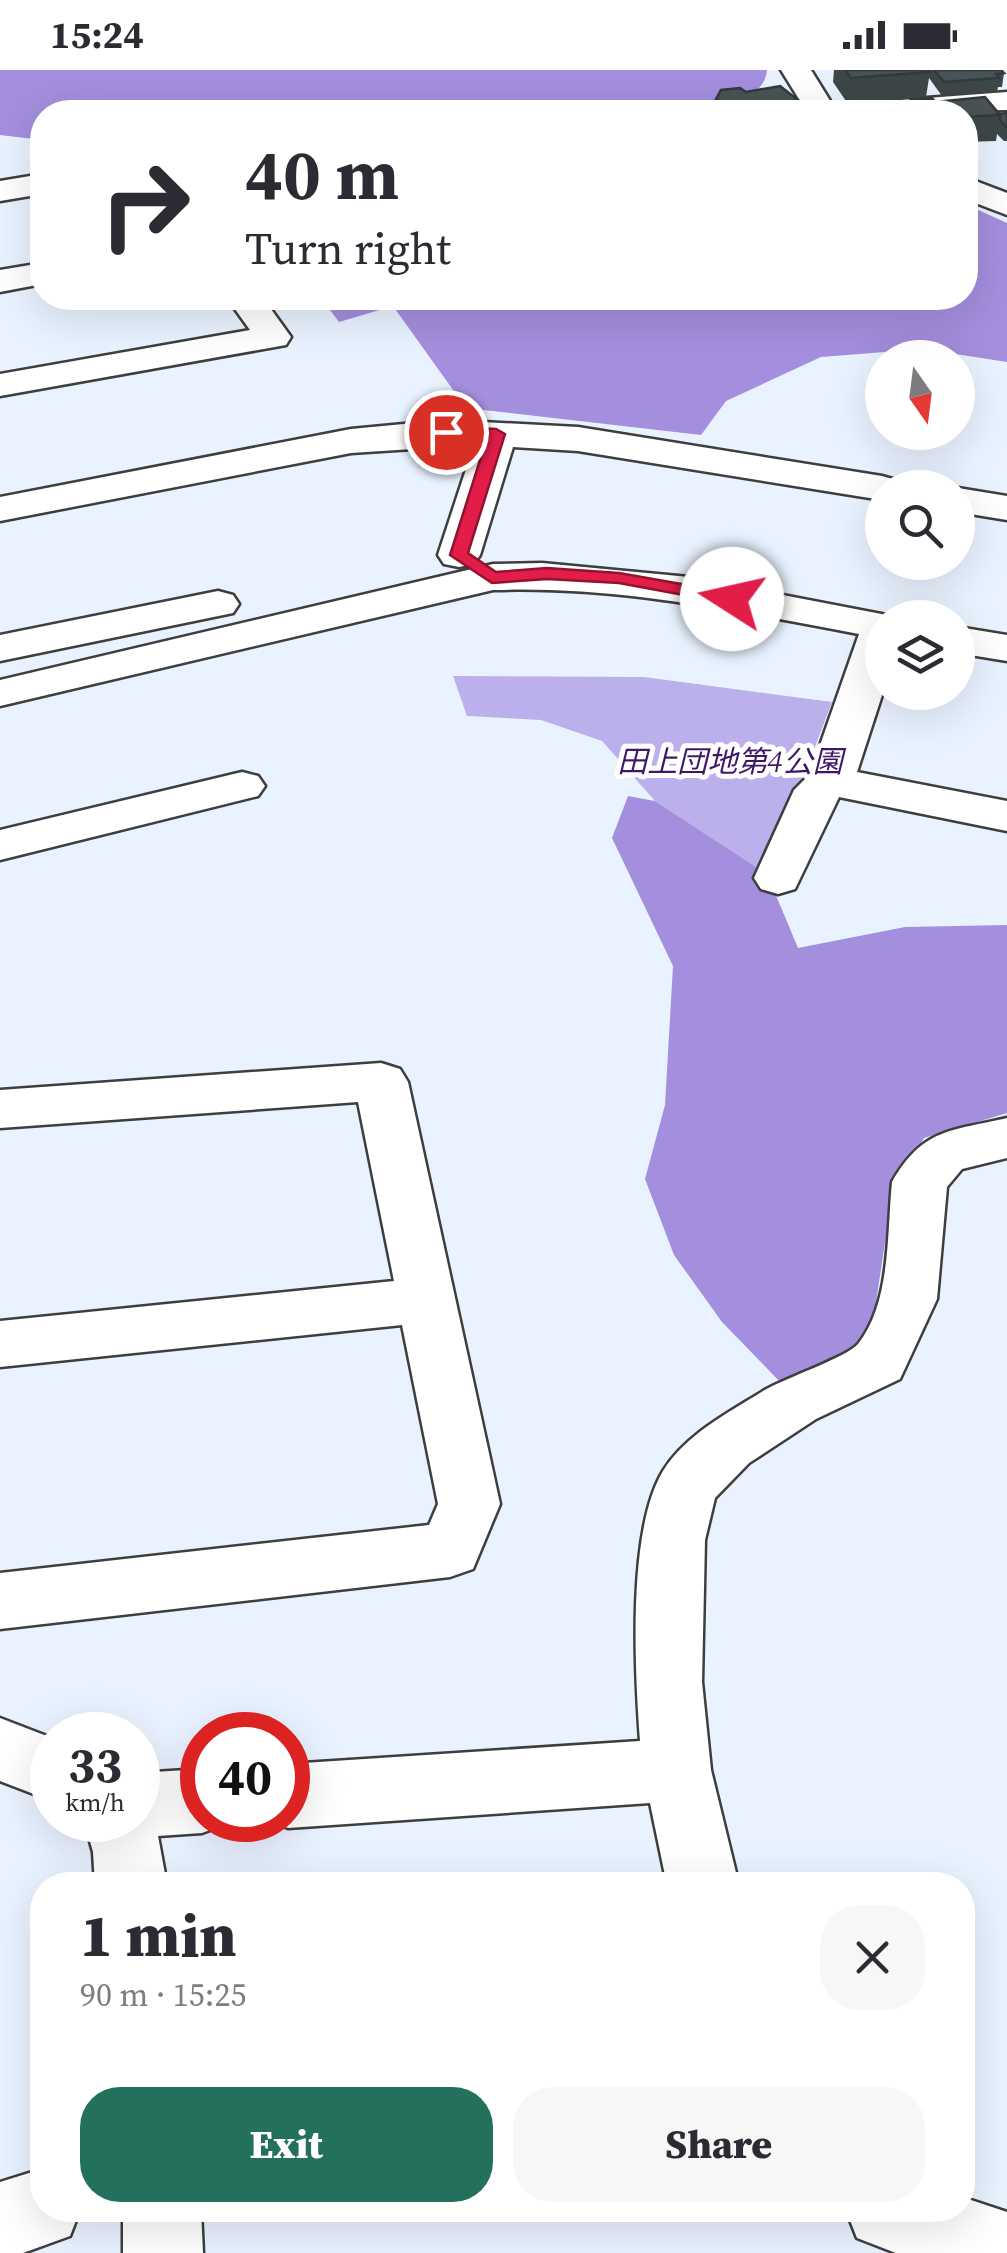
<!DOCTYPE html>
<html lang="en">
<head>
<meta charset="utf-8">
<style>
  body { margin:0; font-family:"Source Serif 4","Noto Sans JP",serif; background:#f7f7f7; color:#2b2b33; height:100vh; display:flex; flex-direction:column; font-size:38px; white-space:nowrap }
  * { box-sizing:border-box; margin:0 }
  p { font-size:32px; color:#7c7c81 }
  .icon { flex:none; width:55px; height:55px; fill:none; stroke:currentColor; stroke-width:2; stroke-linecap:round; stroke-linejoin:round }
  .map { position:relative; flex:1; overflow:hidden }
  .side { position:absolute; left:30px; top:1802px; width:945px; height:350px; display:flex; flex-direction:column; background:#fff; border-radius:40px; box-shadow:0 10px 40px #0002 }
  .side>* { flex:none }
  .hud { position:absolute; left:30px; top:30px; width:948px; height:210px; border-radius:40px; box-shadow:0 10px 40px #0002; background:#fff; color:#2b2b33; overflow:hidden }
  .needle { width:65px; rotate:166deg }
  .fabs { position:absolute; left:865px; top:270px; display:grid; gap:20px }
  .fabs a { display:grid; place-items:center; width:110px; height:110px; border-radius:50%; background:#fff; box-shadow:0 10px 40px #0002; font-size:50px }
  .speed { position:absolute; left:30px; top:1642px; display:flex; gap:20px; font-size:50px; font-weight:700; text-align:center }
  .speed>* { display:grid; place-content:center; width:130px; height:130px; border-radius:50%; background:#fff; box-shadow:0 10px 40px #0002; line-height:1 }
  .speed small { font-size:25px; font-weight:400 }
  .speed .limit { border:15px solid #d22; background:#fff; color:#111 }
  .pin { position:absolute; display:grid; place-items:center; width:85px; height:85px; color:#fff; margin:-42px; border:5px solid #fff; border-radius:50%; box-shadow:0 2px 10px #0007 }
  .me { position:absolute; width:110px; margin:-55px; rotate:280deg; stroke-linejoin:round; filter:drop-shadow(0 0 8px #0008) }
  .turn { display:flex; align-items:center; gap:35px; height:210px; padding:0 50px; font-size:45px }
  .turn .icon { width:130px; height:130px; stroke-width:2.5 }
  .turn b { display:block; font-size:70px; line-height:85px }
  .round { display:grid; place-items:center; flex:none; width:105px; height:105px; border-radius:40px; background:#f7f7f7 }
  .headline { display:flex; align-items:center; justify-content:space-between; height:170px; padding:0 50px }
  h1 { font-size:60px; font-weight:800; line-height:75px }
  .action { display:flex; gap:20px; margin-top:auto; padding:20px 50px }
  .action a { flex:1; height:115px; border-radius:40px; background:#23705c; color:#fff; font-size:40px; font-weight:800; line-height:115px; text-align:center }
  .action a+a { background:#f7f7f7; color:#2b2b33 }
  .status { display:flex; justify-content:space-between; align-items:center; height:70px; padding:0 50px; background:#fff; direction:ltr }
  .status svg { height:28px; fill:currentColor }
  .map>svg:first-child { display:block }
</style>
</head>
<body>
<div class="status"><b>15:24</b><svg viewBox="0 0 49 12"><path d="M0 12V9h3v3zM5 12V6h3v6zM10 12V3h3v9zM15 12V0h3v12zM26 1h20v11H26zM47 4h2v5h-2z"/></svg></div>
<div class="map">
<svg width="1007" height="2183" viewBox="0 0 1007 2183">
  <rect width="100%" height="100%" fill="#e9f3ff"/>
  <polygon fill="#bcb0ec" points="453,606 644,607 832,632 767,804 655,731 602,671 541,650 467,646"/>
  <g fill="#a48ede">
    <path d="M0 0H767C764 31 723 35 698 42H42V70L0 65Z"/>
    <polygon points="965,134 1007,153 1007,292 923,279 821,287 726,331 701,365 466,338 393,236 339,252 321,228 965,228"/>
    <polygon points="628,726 655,731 767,804 798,878 905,857 1007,855 1007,1043 924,1068 893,1119 869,1279 784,1316 722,1252 674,1185 645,1109 665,1035 673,896 612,768"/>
  </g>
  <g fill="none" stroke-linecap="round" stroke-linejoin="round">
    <defs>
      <g id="minor">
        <polygon points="781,0 811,0 837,42 807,42"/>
        <polygon points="1007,22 1007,40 844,42 849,35 860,33"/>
        <polygon points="42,104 42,124 0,131 0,111"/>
        <polygon points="965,107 1007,123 1007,145 965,129"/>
        <polygon points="42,193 42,214 0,222 0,200"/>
        <polygon points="227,228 263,228 291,267 286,275 0,326 0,304 250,260"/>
        <polygon points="446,350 578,357 882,406 896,410 902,418 882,418 882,430 578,381 513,377 480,485 474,494 459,497 444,494 438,485 474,375 351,383 0,451 0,427 351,359"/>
        <polygon points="958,418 1007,426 1007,450 958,442"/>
        <path d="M542 493 689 507 897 547 882 548 883 622 857 702 1007 731V761L839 727 795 819 778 824 761 819 754 808 794 720 810 704 859 564C737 541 618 516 493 520L0 636V610L493 494Z"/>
        <polygon points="218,521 233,525 239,534 233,543 0,591 0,565"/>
        <polygon points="958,557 1007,565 1007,591 958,583"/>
        <polygon points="242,702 258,706 265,716 258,726 0,790 0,760"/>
        <polygon points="381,993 400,999 408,1012 500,1434 473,1499 450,1507 0,1559 0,1503 429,1455 438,1434 402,1255 0,1297 0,1251 394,1211 358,1032 0,1058 0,1020"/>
        <path d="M1007 1048V1088L962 1099 947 1117 937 1229 900 1309 816 1349 749 1393 715 1428 705 1470 702 1612 711 1700 739 1815H667L650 1733 288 1758 267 1750H288V1694L640 1671C635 1601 627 1461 663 1401 685 1365 728 1343 763 1321 783 1309 847 1287 858 1274 891 1233 887 1162 892 1112 923 1058 951 1061 1007 1048Z"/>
        <polygon points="0,1648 52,1668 52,1731 0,1711"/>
        <polygon points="202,1699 202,1750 228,1750 226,1754 202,1763 158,1766 167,1815 95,1815 93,1782 84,1750 138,1750 138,1703"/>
        <polygon points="42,2099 42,2140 80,2140 70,2166 23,2183 0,2183 0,2112"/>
        <polygon points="962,2127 1007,2142 1007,2183 896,2183 857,2168 846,2140 962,2140"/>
        <polygon points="123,2140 201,2140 203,2183 123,2183"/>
      </g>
    </defs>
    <use href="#minor" stroke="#3e3e3e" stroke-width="5"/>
    <use href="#minor" fill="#fff" fill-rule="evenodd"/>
  </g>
  <g fill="#3d4748">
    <polygon points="834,0 1001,0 1004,3 1002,17 998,17 997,22 942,26 929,8 926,27 848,34 833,12"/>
    <polygon points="911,30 935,32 999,44 1007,43 1007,71 1004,71 997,64 996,71 965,72 965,42 909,42"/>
  </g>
  <polygon fill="#323a3b" points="798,30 797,42 762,42 763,37"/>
  <g fill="#475354" stroke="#323a3b" stroke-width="2.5">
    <polygon points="845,0 928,0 930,2 851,8"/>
    <polygon points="934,0 1001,0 1004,3 996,4 999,8 944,12"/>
    <polygon points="780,16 798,30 763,37 769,42 709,42 721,20 740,18 746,22"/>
    <polygon points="985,27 1000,45 965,47 965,42 920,42 911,30 932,28 935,32"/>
    <polygon points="1007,43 1007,57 1006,57 1000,50 1000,45 999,44"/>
  </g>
  <polygon fill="#e11d48" stroke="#92132f" stroke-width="2.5" points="446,357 496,359 505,364 468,483 496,502 547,498 619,503 732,523 741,529 732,534 619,513 547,509 492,513 450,485 487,368 440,365 440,358"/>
  <g text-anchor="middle" stroke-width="10" stroke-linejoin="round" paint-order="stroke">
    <g font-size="30" font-style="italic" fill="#401766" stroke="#fff">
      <text x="730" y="702">田上団地第4公園</text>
    </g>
  </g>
</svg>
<div class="fabs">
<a><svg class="needle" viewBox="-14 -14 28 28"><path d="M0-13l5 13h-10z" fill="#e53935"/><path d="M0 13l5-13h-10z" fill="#7c7c81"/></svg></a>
<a><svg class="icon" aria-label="search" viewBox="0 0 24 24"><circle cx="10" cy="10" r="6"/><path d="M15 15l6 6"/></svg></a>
<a><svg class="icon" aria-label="layers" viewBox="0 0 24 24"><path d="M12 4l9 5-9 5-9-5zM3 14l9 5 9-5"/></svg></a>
</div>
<div class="speed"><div>33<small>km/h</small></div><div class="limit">40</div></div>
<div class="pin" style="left:446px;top:362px;background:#d93025"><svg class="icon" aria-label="arrive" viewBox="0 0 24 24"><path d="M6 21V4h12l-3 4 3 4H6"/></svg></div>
<svg class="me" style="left:732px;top:529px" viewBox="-20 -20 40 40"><circle r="19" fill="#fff"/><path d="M0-13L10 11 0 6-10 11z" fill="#e11d48"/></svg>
<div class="hud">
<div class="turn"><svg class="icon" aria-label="right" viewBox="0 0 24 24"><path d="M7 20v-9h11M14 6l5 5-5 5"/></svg><div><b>40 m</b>Turn right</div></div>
</div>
<section class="side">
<div class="headline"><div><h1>1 min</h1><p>90 m · 15:25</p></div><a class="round"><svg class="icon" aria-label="close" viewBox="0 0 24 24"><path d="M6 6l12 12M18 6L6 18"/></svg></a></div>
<div class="action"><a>Exit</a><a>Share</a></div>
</section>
</div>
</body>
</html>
